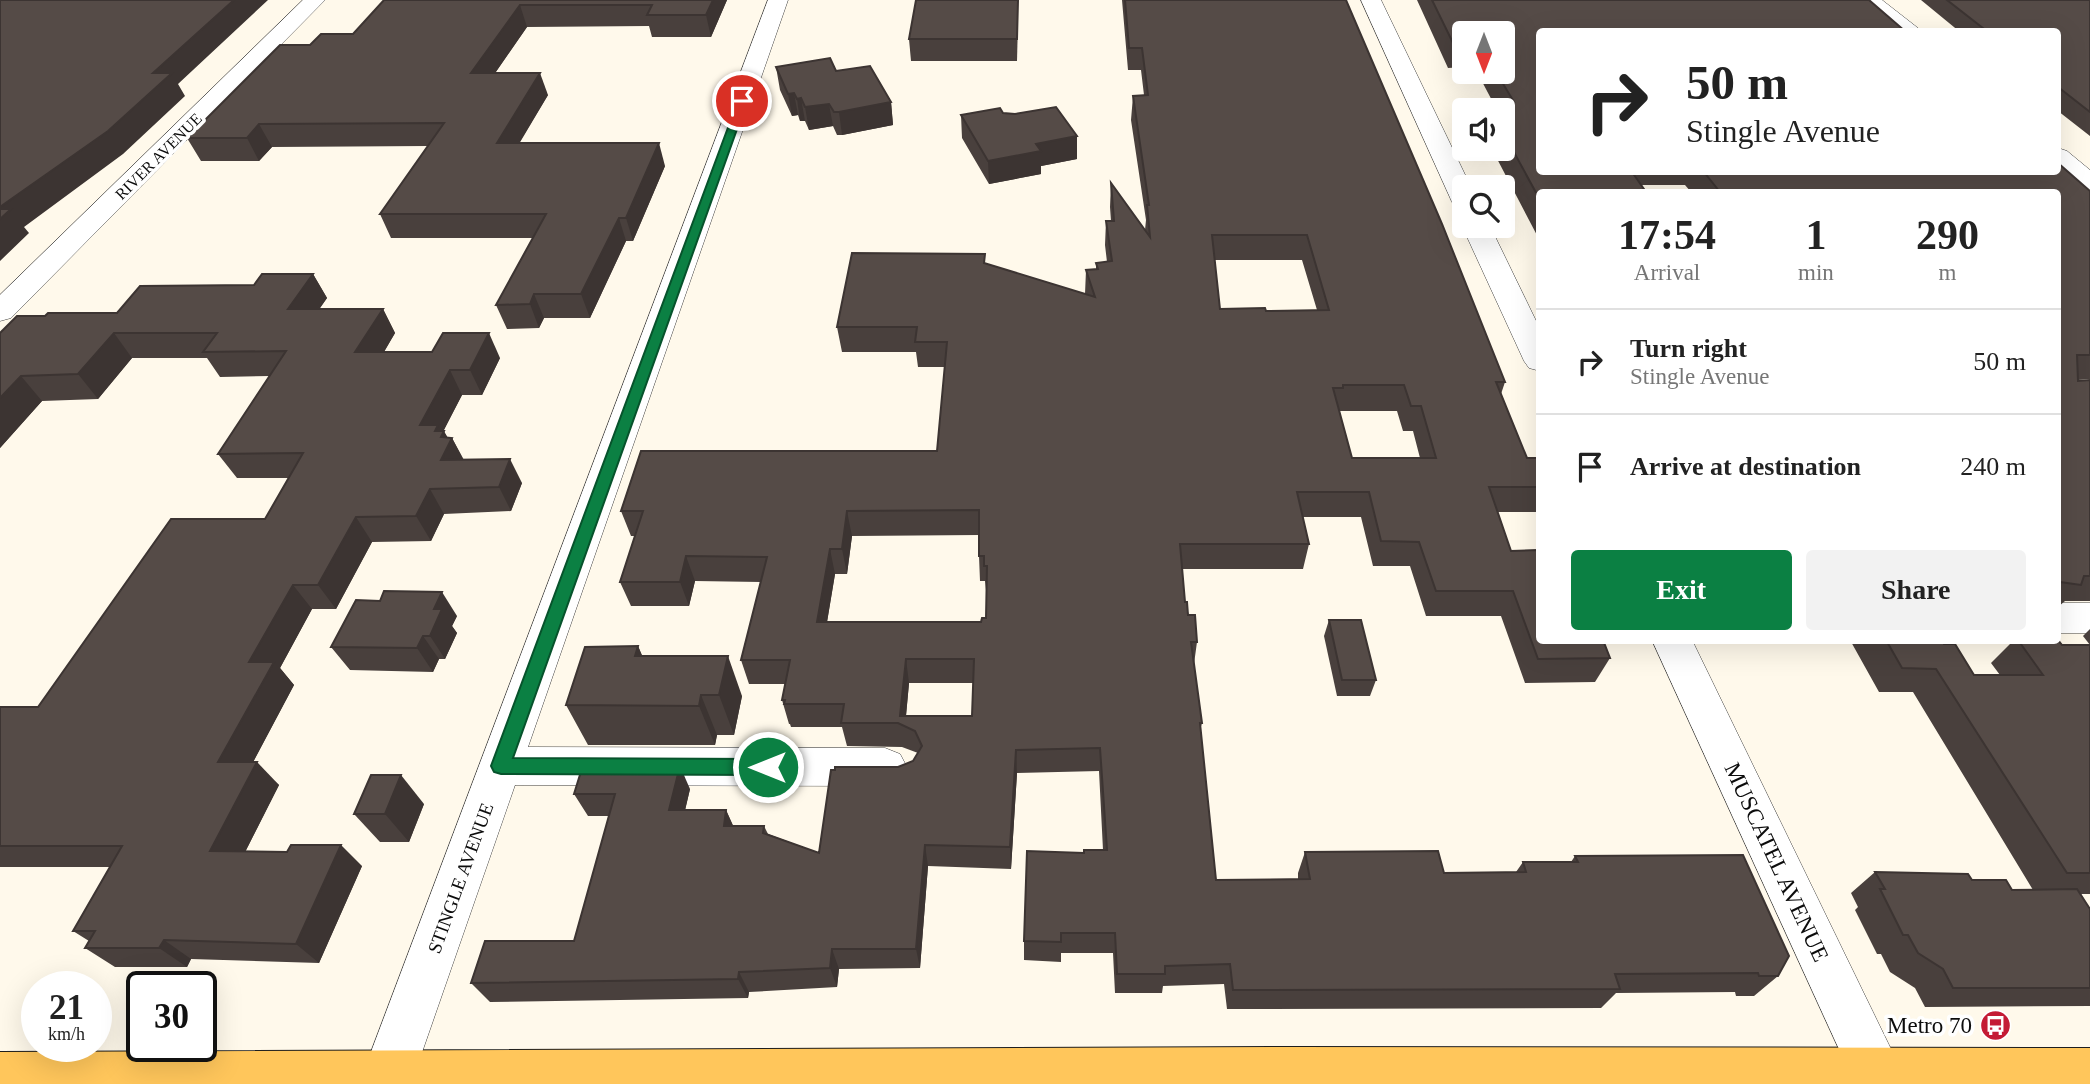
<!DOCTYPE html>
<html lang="en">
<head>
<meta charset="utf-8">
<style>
  body { margin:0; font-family:Georgia,serif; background:#f2f2f2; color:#222; height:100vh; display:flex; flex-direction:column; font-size:26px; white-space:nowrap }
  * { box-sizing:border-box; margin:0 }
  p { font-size:23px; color:#767676 }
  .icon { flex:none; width:38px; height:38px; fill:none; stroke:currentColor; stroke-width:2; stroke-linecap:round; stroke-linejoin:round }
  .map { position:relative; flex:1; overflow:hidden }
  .details { position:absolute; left:1536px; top:189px; width:525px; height:455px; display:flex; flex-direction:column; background:#fff; border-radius:7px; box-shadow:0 7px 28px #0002 }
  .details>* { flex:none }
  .guide { position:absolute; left:1536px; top:28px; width:525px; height:147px; border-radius:7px; box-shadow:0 7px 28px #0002; background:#fff; color:#222; overflow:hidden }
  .needle { width:46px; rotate:180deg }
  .fabs { position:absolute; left:1452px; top:21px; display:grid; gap:14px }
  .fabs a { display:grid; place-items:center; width:63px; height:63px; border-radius:7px; background:#fff; box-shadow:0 7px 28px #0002; font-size:35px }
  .speed { position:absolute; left:21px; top:971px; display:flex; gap:14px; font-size:35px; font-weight:700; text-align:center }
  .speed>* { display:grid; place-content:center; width:91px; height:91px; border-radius:50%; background:#fff; box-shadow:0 7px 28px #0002; line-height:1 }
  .speed small { font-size:18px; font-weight:400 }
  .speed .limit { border:4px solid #111; border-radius:10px; background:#fff; color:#111 }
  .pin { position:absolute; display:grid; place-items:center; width:60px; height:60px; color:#fff; margin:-30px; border:4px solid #fff; border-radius:50%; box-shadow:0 2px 7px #0007 }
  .me { position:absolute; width:77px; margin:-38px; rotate:270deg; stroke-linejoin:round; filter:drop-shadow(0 0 5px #0008) }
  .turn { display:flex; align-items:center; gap:24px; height:147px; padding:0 35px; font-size:32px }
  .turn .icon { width:91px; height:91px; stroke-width:2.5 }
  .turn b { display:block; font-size:49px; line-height:60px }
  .eta { display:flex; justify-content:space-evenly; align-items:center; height:119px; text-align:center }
  .eta b { font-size:42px; font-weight:600; line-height:49px }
  .cta { display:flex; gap:14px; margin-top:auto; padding:14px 35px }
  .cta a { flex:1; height:80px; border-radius:7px; background:#0b8043; color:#fff; font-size:28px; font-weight:600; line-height:80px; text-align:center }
  .cta a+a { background:#f2f2f2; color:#222 }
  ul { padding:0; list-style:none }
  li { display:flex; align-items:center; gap:21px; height:105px; padding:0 35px; border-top:2px solid #e0e0e0 }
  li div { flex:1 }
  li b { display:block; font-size:26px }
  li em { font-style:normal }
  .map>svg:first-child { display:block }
</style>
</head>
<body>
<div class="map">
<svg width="2090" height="1084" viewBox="0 0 2090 1084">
  <rect width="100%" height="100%" fill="#fff9eb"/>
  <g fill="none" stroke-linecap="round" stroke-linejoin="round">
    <defs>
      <g id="street">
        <polygon points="303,0 325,0 11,318 0,321 0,295"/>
        <polygon points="768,0 788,0 528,747 885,748 900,754 907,767 900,780 885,786 515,785 411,1084 359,1084"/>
        <polygon points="1361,0 1381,0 1471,187 1465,187 1465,210 1456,208 1452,202"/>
        <polygon points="1858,0 1882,0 1923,32 1897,32"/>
        <polygon points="2058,148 2067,151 2090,170 2090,192 2081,190 2058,169"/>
        <polygon points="1465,222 1465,226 1490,226 1540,329 1540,371 1529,368 1524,361 1462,226"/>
        <rect x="2058" y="603" width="32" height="30"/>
        <polygon points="1652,640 1692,640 1908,1084 1855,1084"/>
      </g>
      <polygon id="primary" points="1286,1047 2090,1048 2090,1084 0,1084 0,1052"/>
    </defs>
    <use href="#street" stroke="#3f3f3f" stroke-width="1"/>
    <use href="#primary" stroke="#1d1d1d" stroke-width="2"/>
    <use href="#street" fill="#fff" fill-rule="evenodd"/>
    <use href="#primary" fill="#ffc65b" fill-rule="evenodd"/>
  </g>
  <g fill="#49403d" fill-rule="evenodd">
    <polygon points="384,0 727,0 711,37 652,37 649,26 527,27 495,73 548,95 519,143 665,166 633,241 626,241 590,318 544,318 539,328 507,329 496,305 533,238 391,238 380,214 428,146 272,147 259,161 201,161 187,138 310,45 353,34"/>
    <path d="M1122 0H1346L1505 382 1501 394 1527 458H1540V512H1498L1540 640 1610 658 1595 682 1525 683 1501 616H1426L1410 566H1373L1361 517H1303L1309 544 1303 569H1182L1185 602 1197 642 1194 664 1202 723 1200 730 1216 880 1298 879V873L1305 852 1444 873 1516 872 1523 862H1571L1575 856 1778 976 1754 996H1736L1735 992 1616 993 1601 1008 1227 1009 1224 984 1163 986 1162 993H1115L1113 953H1061V962L1024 960V941L1084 853 1103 850 1099 771 1017 773 1011 869 928 866 920 968 839 969 837 987 749 992 748 998 490 1002 471 983 574 941 609 816H588L574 794 690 789 685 810H726L733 826H764L768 834 819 853 898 767 913 761 918 753 902 747 847 746 842 727H791L790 724H789L782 700 785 684H749L741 660 761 582 695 581 689 606H631L620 582 635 536H631L621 511 937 451 945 367H918L916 352H842L837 327 985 254V263L1085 294 1086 270 1096 269V263L1107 262 1105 245 1106 221H1111L1110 207 1111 183 1145 230 1146 220 1131 120 1133 96 1144 95 1141 70H1128ZM1214 260H1302L1317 310 1266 311 1220 309ZM1339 411H1397L1403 431H1413L1420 458H1352ZM979 535V556L980 581H985L986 590H987L986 618 981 622H827L835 574H847L852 536ZM909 683H973L972 716H906Z"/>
    <polygon points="1417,0 1869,0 1540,172 2058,172 2090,191 2090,379 2078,380 2078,381 2090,380 2090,601 2065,601 2058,607 2058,192 1691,192 1685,185 1641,185 1540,192 1540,241 1494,153 1496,149 1503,149 1503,110 1497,110 1477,72 1503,72 1503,33 1465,33 1465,67 1448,68"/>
    <polygon points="1921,0 2090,0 2090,136 2058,111 2058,32 1960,32"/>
    <polygon points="1018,21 1017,61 911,61 909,39"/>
    <polygon points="776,67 836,71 891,102 893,125 842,135 837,135 833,126 809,130 805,121 800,121 798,115 792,116 780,90"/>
    <polygon points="1003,113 1077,159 1041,166 1041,174 989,184 962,138 961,115"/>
    <polygon points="313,274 327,298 319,309 383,309 395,333 384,352 500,358 482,395 462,395 443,431 448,438 452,438 464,460 522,483 511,511 444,514 431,541 372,542 336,609 312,609 280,668 294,685 253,762 279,785 245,852 362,866 319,963 191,959 187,967 115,967 85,948 89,941 73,931 110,867 0,867 0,707 38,707 265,519 289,478 237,478 218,454 270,376 220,377 207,358 132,358 98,399 42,401 0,448 0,333 45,316 117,313"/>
    <polygon points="457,616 452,626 457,633 445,659 439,659 433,672 350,670 331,647"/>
    <polygon points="1329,620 1376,680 1370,696 1337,696 1324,636"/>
    <polygon points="2090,629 2090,645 2083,636"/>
    <polygon points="1850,640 1942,640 1944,644 1974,675 2000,675 1991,663 2014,640 2058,640 2062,645 2090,645 2090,894 2081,894 2090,909 2090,1006 1925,1007 1915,988 1890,972 1881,954 1877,954 1855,910 1858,907 1851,893 1875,872 1972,880 2012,890 2033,890 1913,692 1879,692"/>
    <polygon points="638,646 642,656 742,696 734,735 717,735 715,745 588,745 566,705"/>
    <polygon points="424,804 409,842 380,842 354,814"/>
  </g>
  <g fill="#3c3432">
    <polygon points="234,0 268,0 178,84 185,96 123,154 24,227 29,233 0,261 0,207"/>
    <polygon points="713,0 727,0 711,37 706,15"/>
    <polygon points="520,5 527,27 480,95 471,73"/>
    <polygon points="540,73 548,95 506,166 497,143"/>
    <polygon points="794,93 798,115 792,116 788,94"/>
    <polygon points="801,98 805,121 800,121 797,99"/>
    <polygon points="891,102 893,125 842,135 839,112"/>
    <polygon points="829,104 833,126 809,130 805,107"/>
    <polygon points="259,124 272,147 259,161 247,138"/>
    <polygon points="1077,136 1077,159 1041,166 1041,174 989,184 988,161 1036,144"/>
    <polygon points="659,143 665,166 633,241 626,218"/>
    <polygon points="619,218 626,241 590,318 581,294"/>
    <polygon points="313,274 327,298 303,333 288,309"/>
    <polygon points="534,294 544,318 539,328 530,304"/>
    <polygon points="383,309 395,333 369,377 355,352"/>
    <polygon points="114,333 132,358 98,399 78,374"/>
    <polygon points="489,333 500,358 482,395 470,370"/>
    <polygon points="450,370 462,395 443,432 444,431 450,442 452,438 465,463 454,485 420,425"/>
    <polygon points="21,376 42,401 0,448 0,398"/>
    <polygon points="510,459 522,483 511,511 499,487"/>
    <polygon points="430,489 444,514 431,541 416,516"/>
    <polygon points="847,511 852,536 847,574 842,549"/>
    <polygon points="356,517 372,542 336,609 318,585"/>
    <polygon points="830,549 835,574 823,646 817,622"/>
    <polygon points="686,556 695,581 689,606 680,582"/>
    <polygon points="293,585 312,609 280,668 294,685 241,785 218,762 249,662"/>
    <polygon points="442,592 457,616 452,626 457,633 445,659 430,636 434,609"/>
    <polygon points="423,636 439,659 433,672 417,648"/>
    <polygon points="638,646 656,687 635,656"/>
    <polygon points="728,656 742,696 734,735 719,695"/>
    <polygon points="906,659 909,683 905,726 900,716"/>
    <polygon points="701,695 717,735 715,745 699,706"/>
    <polygon points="1016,750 1017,773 1011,869 1010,847"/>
    <polygon points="257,762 279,785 235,872 210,851"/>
    <polygon points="680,766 690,789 680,832 669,810"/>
    <polygon points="401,775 424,804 409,842 385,814"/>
    <polygon points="726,810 736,832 724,826"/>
    <polygon points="341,845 362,866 319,963 296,944"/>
    <polygon points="925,845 928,866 920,968 916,949"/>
    <polygon points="164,940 191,959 187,967 159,948"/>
    <polygon points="832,949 839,969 837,987 830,968"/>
    <polygon points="739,972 749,992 748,998 738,979"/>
  </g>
  <g fill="#554b47" stroke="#3c3432" stroke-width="2" fill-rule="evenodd">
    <polygon points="0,0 234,0 153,73 172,73 108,131 0,207"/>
    <polygon points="384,0 713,0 706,15 647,15 652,5 520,5 471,73 540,73 497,143 659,143 626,218 619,218 581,294 534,294 530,304 496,305 546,214 380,214 444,123 259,124 247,138 187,138 280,45 310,45 321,34 353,34"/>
    <polygon points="916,0 1018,0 1017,39 909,39"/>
    <path d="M1125 0H1346L1442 224 1505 382H1496L1527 458H1540V487H1489L1511 551 1537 550 1540 559V640H1603L1610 658 1538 659 1513 591H1436L1419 542 1381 541 1369 492H1297L1309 544H1180L1185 602H1187L1188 615H1195L1197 642H1191L1202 723H1200L1216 880 1310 879 1305 852 1438 851 1444 873 1526 872 1523 862H1578L1575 856 1743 855 1789 956 1778 976H1759L1758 973 1615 974 1620 989 1233 990 1230 964 1165 966V974H1117L1115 933H1061V942L1024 941 1027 851 1084 853V850H1107L1100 748 1016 750 1010 847 925 845 916 949H832L830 968 739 972 738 979 471 983 485 941H574L615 794H574L583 765 680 766 669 810H726L724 826H764L763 833 819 853 831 770H835V767H898L913 761 922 746 915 731 898 723H841L844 704H784L785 700H782L790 660H741L767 557 686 556 680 582H620L643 511H621L641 451H937L947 342H915L917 327H837L852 253 985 254 984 263 1095 297 1086 270 1098 269 1096 263 1112 261 1106 221H1114L1111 183 1150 237 1147 205H1149L1133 96 1148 95 1142 48H1129ZM1212 235H1307L1329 310 1266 311 1265 308 1220 309ZM1343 385H1404L1411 406H1421L1436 458H1352L1333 388H1343ZM979 510V556H984V566H987L986 618H982L981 622H817L830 549H842L847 511ZM906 659H974L972 716H900Z"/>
    <polygon points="1432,0 1869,0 1906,32 1540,32 1540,172 1632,172 1646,192 1540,192 1540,200 1503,132 1503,130 1512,130 1499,103 1514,102 1496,72 1503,72 1503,33 1465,33 1465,45 1454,45"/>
    <polygon points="1947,0 2090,0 2090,112 2058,87 2058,32 1988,32"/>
    <polygon points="830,58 836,71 870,66 891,102 839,112 834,112 829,104 805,107 801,98 797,99 794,93 788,94 776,67"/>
    <polygon points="1056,107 1077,136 1036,144 1041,151 988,161 961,115 1000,108 1003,113 1015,114"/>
    <polygon points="2058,163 2090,191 2090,355 2077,355 2078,381 2090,380 2090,576 2084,576 2081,585 2060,582 2058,579 2058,192 1720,192 1704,172 2058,172"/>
    <polygon points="0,209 11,209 0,219"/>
    <polygon points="262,274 313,274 288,309 383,309 355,352 432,352 443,333 489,333 470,370 450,370 420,425 438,425 435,431 444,431 441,437 452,438 441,460 510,459 499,487 430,489 416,516 356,517 318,585 293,585 249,662 274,662 218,762 257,762 210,851 287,852 291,845 341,845 296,944 164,940 159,948 85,948 95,931 73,931 122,846 0,846 0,707 38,707 171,519 265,519 303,453 218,454 286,351 203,352 217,333 114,333 78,374 21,376 0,398 0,333 17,316 45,316 48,313 117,313 140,286 254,285"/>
    <polygon points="384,591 442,592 434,609 442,609 430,636 423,636 417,648 331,647 356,600 380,601"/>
    <polygon points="1329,620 1361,620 1376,680 1342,680"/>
    <polygon points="1886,640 1942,640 1944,644 1955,644 1974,675 2043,675 2018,640 2058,640 2062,645 2090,645 2090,873 2067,873 1936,669 1902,668"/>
    <polygon points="638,646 635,656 728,656 719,695 701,695 699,706 566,705 585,647"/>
    <polygon points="371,775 401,775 385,814 354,814"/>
    <polygon points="1875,872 1968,874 1972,880 2006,880 2012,890 2077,889 2090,909 2090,988 1953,988 1943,969 1918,953 1908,935 1903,935 1880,889 1885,889"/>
  </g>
  <polygon fill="#0b8043" stroke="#07532c" stroke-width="2" points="739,98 747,101 513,758 768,759 774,761 777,767 774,773 768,775 501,774 494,772 491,766"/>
  <defs>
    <symbol id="bus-disc" viewBox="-11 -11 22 22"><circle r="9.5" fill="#c41b35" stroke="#fff"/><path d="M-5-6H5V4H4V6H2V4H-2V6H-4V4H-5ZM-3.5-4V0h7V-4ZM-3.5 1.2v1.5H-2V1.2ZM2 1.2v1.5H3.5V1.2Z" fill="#fff"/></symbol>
  </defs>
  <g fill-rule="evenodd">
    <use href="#bus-disc" x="1978" y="1008" width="35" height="35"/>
  </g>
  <g text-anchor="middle" stroke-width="7" stroke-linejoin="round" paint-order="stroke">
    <g font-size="16" fill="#0c0c0c" stroke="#fff">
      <text transform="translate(158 156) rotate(-45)" y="6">RIVER AVENUE</text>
    </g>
    <g font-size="19" fill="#0c0c0c" stroke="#fff">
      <text transform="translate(460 878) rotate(-70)" y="7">STINGLE AVENUE</text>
    </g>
    <g font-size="23" fill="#0c0c0c" stroke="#fff">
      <text transform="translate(1777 862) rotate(65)" y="8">MUSCATEL AVENUE</text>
    </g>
    <g font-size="23" fill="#0c0c0c" stroke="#fff" text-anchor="end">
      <text x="1972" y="1033">Metro 70</text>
    </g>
  </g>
</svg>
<div class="fabs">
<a><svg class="needle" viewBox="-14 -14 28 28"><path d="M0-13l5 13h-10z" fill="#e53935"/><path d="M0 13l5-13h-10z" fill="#767676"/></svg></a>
<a><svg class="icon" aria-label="sound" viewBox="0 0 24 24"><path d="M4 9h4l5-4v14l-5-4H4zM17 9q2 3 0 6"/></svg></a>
<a><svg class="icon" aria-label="search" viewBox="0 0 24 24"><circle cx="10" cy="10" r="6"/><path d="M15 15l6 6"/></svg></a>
</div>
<div class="speed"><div>21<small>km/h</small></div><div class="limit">30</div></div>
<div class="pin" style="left:742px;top:101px;background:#d93025"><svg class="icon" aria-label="arrive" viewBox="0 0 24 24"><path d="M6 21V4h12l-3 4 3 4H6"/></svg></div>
<svg class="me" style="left:768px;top:767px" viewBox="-20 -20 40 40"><circle r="17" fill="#0b8043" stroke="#fff" stroke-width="3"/><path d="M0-11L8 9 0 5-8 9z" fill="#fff"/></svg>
<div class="guide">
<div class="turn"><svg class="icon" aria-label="right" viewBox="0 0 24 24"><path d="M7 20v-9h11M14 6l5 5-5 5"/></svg><div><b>50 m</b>Stingle Avenue</div></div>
</div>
<section class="details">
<div class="eta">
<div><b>17:54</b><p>Arrival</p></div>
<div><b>1</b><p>min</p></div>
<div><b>290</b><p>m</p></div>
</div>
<ul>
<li><svg class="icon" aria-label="right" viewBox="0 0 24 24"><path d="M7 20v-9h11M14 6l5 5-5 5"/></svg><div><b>Turn right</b><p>Stingle Avenue</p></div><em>50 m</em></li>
<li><svg class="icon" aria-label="arrive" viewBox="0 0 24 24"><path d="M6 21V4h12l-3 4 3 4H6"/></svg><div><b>Arrive at destination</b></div><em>240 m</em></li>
</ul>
<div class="cta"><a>Exit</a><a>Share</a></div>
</section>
</div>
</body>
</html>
